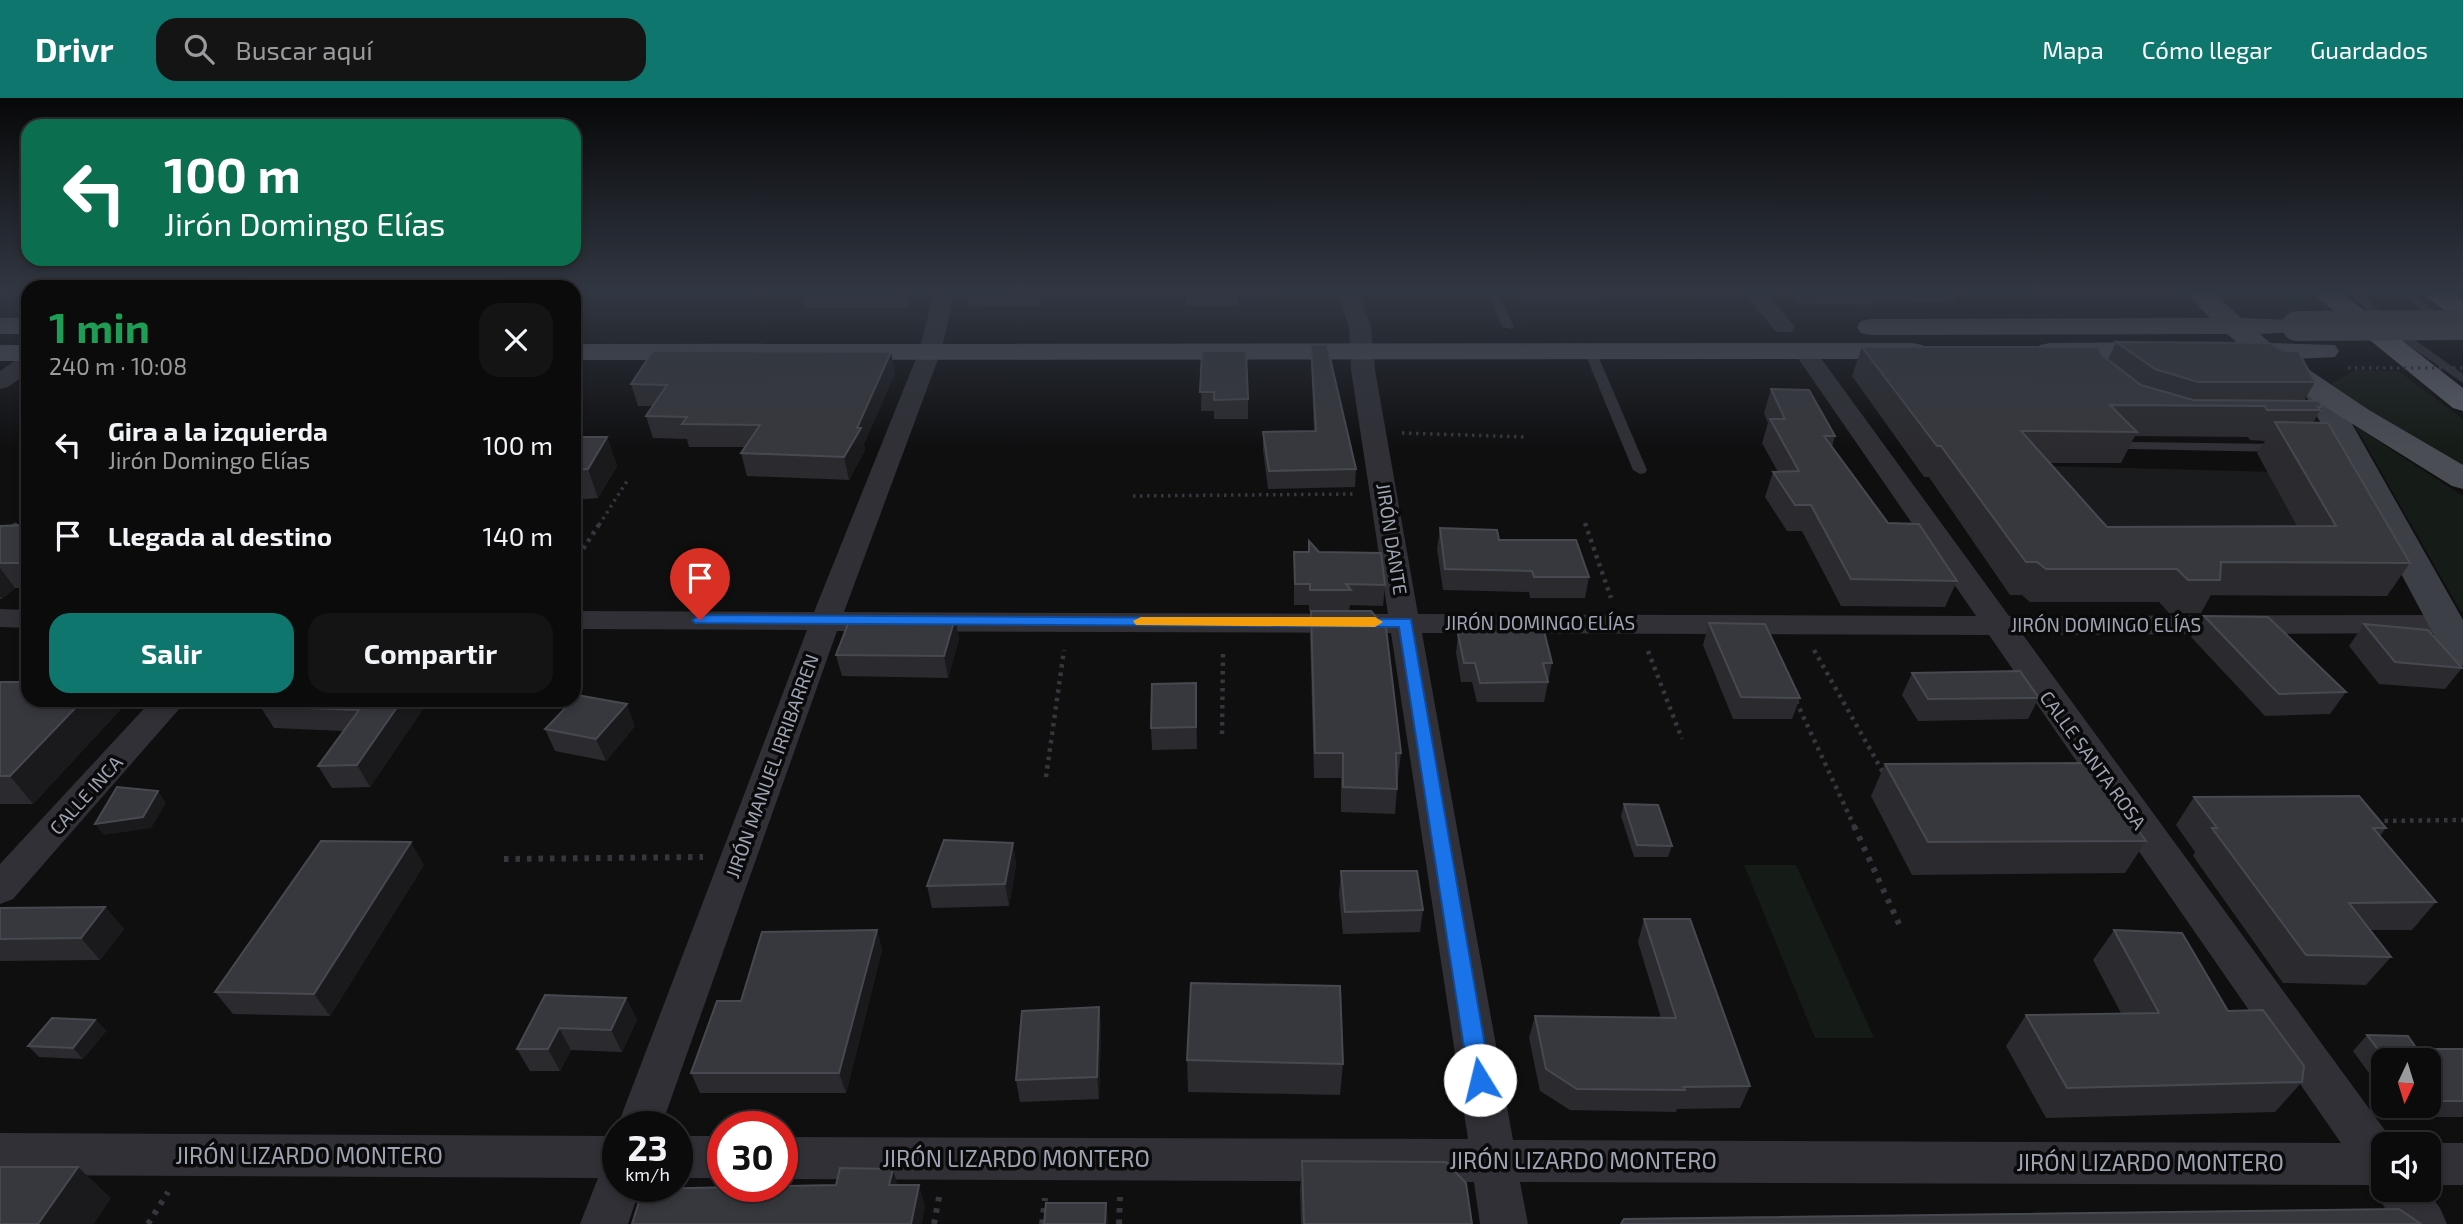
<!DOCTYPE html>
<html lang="es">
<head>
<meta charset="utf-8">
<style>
  body { margin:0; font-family:"Exo 2",sans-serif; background:#141415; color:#f1f3f6; height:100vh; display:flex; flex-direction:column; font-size:26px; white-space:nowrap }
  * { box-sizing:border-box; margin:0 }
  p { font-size:23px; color:#9a9b9d }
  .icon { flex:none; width:38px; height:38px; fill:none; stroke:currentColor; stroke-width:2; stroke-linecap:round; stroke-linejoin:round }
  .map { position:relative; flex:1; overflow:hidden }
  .panel { position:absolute; left:21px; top:182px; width:560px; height:427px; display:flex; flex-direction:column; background:#0b0b0c; border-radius:21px; box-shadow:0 4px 10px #0003,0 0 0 2px #2b2b2d }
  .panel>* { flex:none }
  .banner { position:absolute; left:21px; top:21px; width:560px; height:147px; border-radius:21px; box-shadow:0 4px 10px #0003,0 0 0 2px #2b2b2d; background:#0b6e4f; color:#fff; overflow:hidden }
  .needle { width:46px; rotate:184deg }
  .fabs { position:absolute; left:2371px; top:950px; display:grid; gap:14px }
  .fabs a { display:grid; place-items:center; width:70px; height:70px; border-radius:14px; background:#0b0b0c; box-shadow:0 4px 10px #0003,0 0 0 2px #2b2b2d; font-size:35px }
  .speed { position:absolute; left:602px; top:1013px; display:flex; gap:14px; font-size:35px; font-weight:700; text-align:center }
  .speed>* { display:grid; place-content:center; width:91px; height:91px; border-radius:50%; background:#0b0b0c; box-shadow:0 4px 10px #0003,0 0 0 2px #2b2b2d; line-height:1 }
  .speed small { font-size:18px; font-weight:400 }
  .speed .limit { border:10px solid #d22; background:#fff; color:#111 }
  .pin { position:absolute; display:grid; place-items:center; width:60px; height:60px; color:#fff; margin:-72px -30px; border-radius:50% 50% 50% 0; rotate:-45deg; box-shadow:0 0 7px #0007 }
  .pin .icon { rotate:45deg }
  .me { position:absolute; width:77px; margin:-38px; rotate:351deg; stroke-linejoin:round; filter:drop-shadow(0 0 5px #0008) }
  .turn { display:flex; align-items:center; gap:24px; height:147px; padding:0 28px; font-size:32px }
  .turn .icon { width:91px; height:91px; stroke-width:2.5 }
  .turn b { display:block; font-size:49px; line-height:60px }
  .round { display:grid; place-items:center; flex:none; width:74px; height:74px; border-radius:21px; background:#141415 }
  .head { display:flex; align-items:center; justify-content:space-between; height:119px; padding:0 28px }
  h1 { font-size:42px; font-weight:700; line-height:52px; color:#1e9e55 }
  .button { display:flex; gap:14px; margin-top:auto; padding:14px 28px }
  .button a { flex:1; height:80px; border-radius:21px; background:#0f766e; color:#fff; font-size:28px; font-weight:700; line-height:80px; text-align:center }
  .button a+a { background:#141415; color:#f1f3f6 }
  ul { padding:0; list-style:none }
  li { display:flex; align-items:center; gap:21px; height:91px; padding:0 28px }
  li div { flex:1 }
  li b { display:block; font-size:26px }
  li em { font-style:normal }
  header { display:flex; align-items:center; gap:42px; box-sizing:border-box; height:98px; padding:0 35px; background:#0f766e; color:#fff }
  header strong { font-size:33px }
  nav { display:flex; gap:38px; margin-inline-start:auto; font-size:24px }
  .search { width:490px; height:63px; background:#141415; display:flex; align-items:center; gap:18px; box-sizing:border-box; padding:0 24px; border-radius:21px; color:#9a9b9d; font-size:26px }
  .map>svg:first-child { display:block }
</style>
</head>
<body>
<header>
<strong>Drivr</strong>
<div class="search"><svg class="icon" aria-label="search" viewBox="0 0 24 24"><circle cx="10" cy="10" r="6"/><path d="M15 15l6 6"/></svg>Buscar aquí</div>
<nav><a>Mapa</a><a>Cómo llegar</a><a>Guardados</a></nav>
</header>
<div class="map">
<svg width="2463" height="1126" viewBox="0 0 2463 1126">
  <rect width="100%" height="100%" fill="#0f0f10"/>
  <polygon fill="#1a1b1d" points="2010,367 2319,375 2353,468 2389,498 2118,497 2125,504 2030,504 2022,497 2010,497 1931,382 2020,384"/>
  <g fill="#151b16">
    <polygon points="2211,194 2302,194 2314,205 2222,205"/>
    <polygon points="2355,272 2398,273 2463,321 2463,369 2328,288"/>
    <polygon points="2355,328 2463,398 2463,514 2461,514"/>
    <polygon points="1744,767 1796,767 1874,940 1815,940"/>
  </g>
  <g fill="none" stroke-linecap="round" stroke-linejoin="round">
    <g stroke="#36373d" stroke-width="3.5" stroke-dasharray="2.5 4.5" stroke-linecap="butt">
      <polyline points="2023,194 2033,202"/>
      <polyline points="1402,335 1527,339"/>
      <polyline points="1133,398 1353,396"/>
      <polyline points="15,427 28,416"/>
      <polyline points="599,427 629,380"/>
    </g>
    <g stroke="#36373d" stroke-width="4.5" stroke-dasharray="3.5 5" stroke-linecap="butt">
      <polyline points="1585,425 1611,500"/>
      <polyline points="12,429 17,425"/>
      <polyline points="574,465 600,425"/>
      <polyline points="1814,552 1884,676"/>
      <polyline points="1648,553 1682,641"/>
      <polyline points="1796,603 1855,730"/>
      <polyline points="1222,636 1223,553"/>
      <polyline points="1046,679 1064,552"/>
      <polyline points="2376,723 2463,722"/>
    </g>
    <g stroke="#36373d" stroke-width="6" stroke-dasharray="4.5 7" stroke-linecap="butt">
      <polyline points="1854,728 1899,826"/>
      <polyline points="504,761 703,759"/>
      <polyline points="148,1126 168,1094"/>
      <polyline points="934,1126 939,1099"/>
      <polyline points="1042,1126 1045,1100"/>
      <polyline points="1119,1126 1120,1099"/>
    </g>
    <g fill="#303036" fill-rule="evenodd">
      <polygon points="1488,194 1498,194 1514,229 1512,231 1502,229"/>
      <polygon points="2347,194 2358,194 2409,238 2463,276 2463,285 2401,242"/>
      <polygon points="2398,194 2409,194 2449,224 2440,226"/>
      <polygon points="1590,250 1596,253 1647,372 1645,375 1640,376 1633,372 1584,253"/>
      <polygon points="2133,344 2281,346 2287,350 2281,354 2128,351 2128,345"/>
    </g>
    <g fill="#303036" fill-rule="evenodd">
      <path d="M934 194H955L941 253 844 514 1388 516 1351 272 1349 229 1337 194H1358L1371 229 1375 272 1418 516 1976 518 1793 253 1796 248H1812L2009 518 2446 517 2457 519 2461 526 2457 533 2446 535 2023 537 2395 1046H2384V1092H2427L2440 1110 2447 1126H2395L2383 1107 2376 1087 1520 1084 1528 1126H1480L1474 1084 782 1081V1039L1468 1041 1391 535 837 533 661 1029H618V1031L617 1029 807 532 574 531V513L814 514 919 253ZM1422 535 1989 537 2341 1045 1513 1042Z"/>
      <polygon points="1744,194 1765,194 1795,229 1792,234 1776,234"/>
      <polygon points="28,257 28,275 8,289 0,291 0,273 20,259"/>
      <polygon points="0,511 28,512 28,530 0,529"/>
      <polygon points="152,602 187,602 13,801 0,806 0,766"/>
      <polygon points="0,1035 618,1038 618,1088 641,1088 628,1126 580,1126 598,1080 0,1077"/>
      <rect x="677" y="1038" width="46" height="42"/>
      <polygon points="2429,1045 2463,1045 2463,1087 2429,1087 2429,1046 2425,1046"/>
    </g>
    <polygon fill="#3d3f46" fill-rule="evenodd" points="2319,285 2329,288 2334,294 2463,522 2463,568 2449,565 2444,556 2304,294 2309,288"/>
    <g fill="#4b4d55" fill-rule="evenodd">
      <polygon points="2185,194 2213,194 2241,220 2297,222 2301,228 2297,234 2260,236 2270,245 2335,247 2339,253 2335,259 2293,261 2369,312 2463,367 2463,391 2452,388 2314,302 2257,261 2236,259 2232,253 2239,246 2227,236 1871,237 1861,235 1857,229 1861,223 1871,221 2210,220"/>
      <rect x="0" y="220" width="28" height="16"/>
      <polygon points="2164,244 2174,246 2178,252 2174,258 2164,260 2050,261 2040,259 2036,253 2040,247 2050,245"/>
      <polygon points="1912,245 1922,247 1926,253 1922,259 1912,261 574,262 574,246"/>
      <rect x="0" y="247" width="28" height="16"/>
    </g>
    <g fill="#5b5e67" fill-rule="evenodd">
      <polygon points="2311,194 2340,194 2463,290 2463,313 2453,310"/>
      <polygon points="2422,194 2451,194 2463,202 2463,223 2454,221"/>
    </g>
    <polyline stroke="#36373d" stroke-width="3.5" stroke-dasharray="2.5 4.5" stroke-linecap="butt" points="2348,270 2463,270"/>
    <polyline stroke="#4b4d55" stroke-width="30" points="2297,228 2463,227"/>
  </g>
  <g fill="#2b2b2f" fill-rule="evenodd">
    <polygon points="802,194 916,194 909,210 806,210"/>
    <polygon points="967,194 1043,194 1040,208 969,209"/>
    <rect x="1186" y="194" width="52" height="14"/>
    <polygon points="1517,194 1747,194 1745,200 1682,198 1522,203"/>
    <polygon points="1790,194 1957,194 1953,205 1872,202 1871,207 1799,205"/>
    <path d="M2116 244 2315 284 2304 303 2322 309 2313 325 2410 465 2387 498 2211 497 2201 515H2169L2159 504H2030L2022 497H2010L1929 379H1924L1852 278 1862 249H2102L2100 253 2102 257 2108 262ZM2135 338 2248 339 2250 342 2265 343 2257 355 2297 428 2107 429 2050 365H2121Z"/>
    <polygon points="1311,247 1356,371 1355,389 1268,391 1263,352 1263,334 1314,333 1311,264"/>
    <polygon points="1202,253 1248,301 1248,321 1214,321 1214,313 1201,313"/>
    <polygon points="895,275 864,346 865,352 849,382 747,378 741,355 745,349 689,349 687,341 653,340 646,318 653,308 638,308 631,286"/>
    <polygon points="1771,291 1835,338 1832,349 1888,425 1957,483 1945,509 1841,508 1802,433 1787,433 1765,399 1773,374 1778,374 1762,345 1768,325 1764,315"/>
    <polygon points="574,339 607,339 617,368 598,400 574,402"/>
    <polygon points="28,425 28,490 15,490 2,501 0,501 0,428 26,427"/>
    <polygon points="1440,430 1499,442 1589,479 1585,500 1530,500 1529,494 1443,492 1437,451"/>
    <polygon points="1309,443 1319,454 1385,487 1383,508 1350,507 1349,513 1309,513 1309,507 1294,507 1294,454 1308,454"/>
    <polygon points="1311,513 1401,655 1398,680 1397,680 1397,691 1395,716 1341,714 1341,680 1314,680 1310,537"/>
    <polygon points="2204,518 2346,594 2330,616 2265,618 2191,539"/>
    <polygon points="955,520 959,541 948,580 842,578 836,557"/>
    <polygon points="1709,525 1800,600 1792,621 1733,621 1703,547"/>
    <polygon points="2364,526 2462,570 2445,591 2379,586 2349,548"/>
    <polygon points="1458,536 1552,565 1544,604 1477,604 1472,584 1461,584 1456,555"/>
    <polygon points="1912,575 2039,600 2028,621 1918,623 1902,597"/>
    <polygon points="0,584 28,602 115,602 121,611 33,706 0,706"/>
    <polygon points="1196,585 1197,651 1152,652 1151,630"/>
    <polygon points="266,602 429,602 370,689 332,690 318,668 344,633 274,630 260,608"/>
    <polygon points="635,628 606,663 555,653 545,631"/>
    <polygon points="1885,666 2146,743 2125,775 1912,777 1871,698"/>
    <polygon points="2194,699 2386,730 2380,738 2436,804 2412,832 2370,832 2391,859 2366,887 2283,885 2193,758 2195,754 2176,727"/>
    <polygon points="1624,706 1672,748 1668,759 1634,759 1621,718"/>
    <polygon points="1013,745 1016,767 1009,808 932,810 927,788"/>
    <polygon points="424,767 330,918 233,916 215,894"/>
    <polygon points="1341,773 1423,812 1420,834 1343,836 1339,796"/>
    <polygon points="105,809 124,831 100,862 0,863 0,810"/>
    <polygon points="1644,821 1750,988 1740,1010 1677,1011 1676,1014 1570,1012 1540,993 1529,940 1535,918 1661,920 1638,844"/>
    <polygon points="877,832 882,852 846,995 700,995 691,975 741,903"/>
    <polygon points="2114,832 2228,913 2302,984 2275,1014 2046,1020 2006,948 2026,917 2121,915 2093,862"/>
    <polygon points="545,897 626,900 637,922 622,954 571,952 560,973 530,973 517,951"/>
    <polygon points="1099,909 1101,931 1099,1001 1020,1004 1016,982"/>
    <polygon points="95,922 106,933 83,961 39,959 28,948"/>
    <polygon points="2367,937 2417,951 2463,951 2463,1019 2416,1019 2400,1008 2429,1008 2429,962 2384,962 2384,996 2353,953"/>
    <polygon points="1187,962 1343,966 1340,997 1188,994"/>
    <polygon points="1302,1063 1472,1126 1301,1126 1300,1092"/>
  </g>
  <g fill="#1a1a1d">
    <polygon points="907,194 916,194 909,210"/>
    <polygon points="1038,194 1043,194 1040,208"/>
    <polygon points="574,251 582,273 574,282"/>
    <polygon points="891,254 895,275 864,346 865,352 849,382 844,359"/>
    <polygon points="607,339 617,368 598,400 588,371"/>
    <polygon points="0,470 15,490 2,501 0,498"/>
    <polygon points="955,520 959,541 948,580 944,558"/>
    <polygon points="83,602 115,602 121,611 33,706 10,678"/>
    <polygon points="402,602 429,602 370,689 357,667"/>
    <polygon points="627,606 635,628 606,663 596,641"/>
    <polygon points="158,693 166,705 151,730 104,737 95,726"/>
    <polygon points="411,744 424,767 330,918 314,896"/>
    <polygon points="1013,745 1016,767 1009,808 1005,786"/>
    <polygon points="105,809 124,831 100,862 81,840"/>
    <polygon points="877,832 882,852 846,995 839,975"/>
    <polygon points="626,900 637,922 622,954 611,932"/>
    <polygon points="1099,909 1101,931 1099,1001 1097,979"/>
    <polygon points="95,922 106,933 83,961 73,950"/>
    <polygon points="559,930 571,952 560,973 548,951"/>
    <polygon points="78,1069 111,1100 94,1126 38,1126"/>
    <polygon points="893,1071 899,1092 889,1087"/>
    <polygon points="919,1087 925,1108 922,1126 911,1126"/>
    <polygon points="1106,1105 1109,1126 1105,1126"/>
  </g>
  <g fill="#37383d" stroke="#474950" stroke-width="2">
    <polygon points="2116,244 2269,245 2284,253 2298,253 2315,284 2198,284 2155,271"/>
    <polygon points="1311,247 1327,247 1356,371 1269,373 1263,334 1316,333"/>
    <polygon points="1862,249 2102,249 2099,252 2102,257 2141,287 2193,302 2319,303 2322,309 2318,309 2320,312 2267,312 2265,308 2110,307 2137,334 2021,333 2107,429 2336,428 2275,324 2328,325 2410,465 2221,464 2220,482 2188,482 2177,471 2046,471 2037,464 2026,464 1941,348 1937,348"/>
    <polygon points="653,253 891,254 857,330 861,330 844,359 741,355 760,327 682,326 687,319 646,318 667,287 631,286"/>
    <polygon points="1202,253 1246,253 1248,301 1214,302 1214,294 1200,294"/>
    <polygon points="1771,291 1809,292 1835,338 1824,338 1888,425 1919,426 1957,483 1851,481 1811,407 1795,407 1773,374 1799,373 1770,321 1785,321"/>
    <polygon points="574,339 607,339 588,371 574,372"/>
    <polygon points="28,425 28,465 0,465 0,428 26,427"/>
    <polygon points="1440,430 1497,432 1499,442 1576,442 1589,479 1534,479 1532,473 1445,471"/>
    <polygon points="1309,443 1319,454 1381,455 1385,487 1346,486 1351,492 1310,492 1310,486 1295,486 1294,454 1309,454"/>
    <polygon points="1311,513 1371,513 1386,530 1401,655 1396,655 1397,691 1343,689 1343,655 1315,655"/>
    <polygon points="851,518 955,520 944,558 836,557"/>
    <polygon points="2204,518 2268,519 2346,594 2279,596"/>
    <polygon points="1709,525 1765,526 1800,600 1741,599"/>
    <polygon points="2364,526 2428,532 2462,570 2395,564"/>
    <polygon points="1477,528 1543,529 1552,565 1543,565 1548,584 1480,585 1475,565 1464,565 1458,536"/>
    <polygon points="2020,573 2039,600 1928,601 1912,575"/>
    <polygon points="0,584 28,584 28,602 83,602 10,678 0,678"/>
    <polygon points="1196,585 1196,629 1151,630 1152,586"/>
    <polygon points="577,597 627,606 596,641 545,631 573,602 574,602"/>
    <polygon points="266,602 402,602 357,667 318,668 359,612 260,608"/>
    <polygon points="2090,665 2146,743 1928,744 1885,666"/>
    <polygon points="117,689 158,693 143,719 95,726"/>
    <polygon points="2359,698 2386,730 2373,730 2436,804 2349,805 2391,859 2306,857 2212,730 2217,730 2194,699"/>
    <polygon points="1624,706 1658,707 1672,748 1637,747"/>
    <polygon points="944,742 1013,745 1005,786 927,788"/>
    <polygon points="321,743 411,744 314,896 215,894"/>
    <polygon points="1341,773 1417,773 1423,812 1345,814"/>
    <polygon points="105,809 81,840 0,841 0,810"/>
    <polygon points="1644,821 1690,821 1750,988 1683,989 1685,992 1577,991 1546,971 1535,918 1676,920"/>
    <polygon points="877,832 839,975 691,975 717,903 741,903 762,834"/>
    <polygon points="2114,832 2182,835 2228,913 2263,912 2304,968 2302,984 2067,990 2026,917 2159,915"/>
    <polygon points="1191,885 1340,888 1343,966 1187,962"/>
    <polygon points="545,897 626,900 611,932 559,930 548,951 517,951"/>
    <polygon points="1099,909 1097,979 1016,982 1022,913"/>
    <polygon points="52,920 95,922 73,950 28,948"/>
    <polygon points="2367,937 2408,938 2417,951 2463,951 2463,1003 2432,1003 2429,1001 2429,962 2386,962"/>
    <polygon points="1302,1063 1446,1064 1466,1085 1472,1126 1304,1126"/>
    <polygon points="0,1069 78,1069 38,1126 0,1126"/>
    <polygon points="840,1070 893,1071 889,1087 919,1087 911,1126 632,1126 643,1091 836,1087"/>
    <polygon points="1046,1105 1106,1105 1105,1126 1044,1126"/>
    <polygon points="2399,1111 2421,1126 1621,1126 1624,1121"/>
  </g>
  <linearGradient id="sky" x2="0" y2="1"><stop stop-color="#080809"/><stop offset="0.55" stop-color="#313742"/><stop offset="1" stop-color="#313742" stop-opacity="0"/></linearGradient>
  <rect width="2463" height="351" fill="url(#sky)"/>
  <polygon fill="#1a73e8" stroke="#114b97" stroke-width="2" points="700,517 1411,521 1491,982 1488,989 1480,992 1473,989 1469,982 1399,529 695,525 692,522"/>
  <polygon fill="#f59e0b" points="1141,519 1375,519 1383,524 1375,529 1136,527 1133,523"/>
  <g text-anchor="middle" stroke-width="7" stroke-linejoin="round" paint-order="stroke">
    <g font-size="19" fill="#9ea4b3" stroke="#0a0a0b">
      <text transform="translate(1392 441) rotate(81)" y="7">JIRÓN DANTE</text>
      <text x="1540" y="532">JIRÓN DOMINGO ELÍAS</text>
      <text x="2106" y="534">JIRÓN DOMINGO ELÍAS</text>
      <text transform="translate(2093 662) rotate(54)" y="7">CALLE SANTA ROSA</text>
      <text transform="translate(772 668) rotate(-70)" y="7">JIRÓN MANUEL IRRIBARREN</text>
      <text transform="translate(86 697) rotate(-48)" y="7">CALLE INCA</text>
    </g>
    <g font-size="23" fill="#9ea4b3" stroke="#0a0a0b">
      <text x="309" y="1066">JIRÓN LIZARDO MONTERO</text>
      <text x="1016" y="1069">JIRÓN LIZARDO MONTERO</text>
      <text x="1583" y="1071">JIRÓN LIZARDO MONTERO</text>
      <text x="2150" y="1073">JIRÓN LIZARDO MONTERO</text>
    </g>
  </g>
</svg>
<div class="fabs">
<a><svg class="needle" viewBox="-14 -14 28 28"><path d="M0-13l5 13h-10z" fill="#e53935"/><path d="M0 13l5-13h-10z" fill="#9a9b9d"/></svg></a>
<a><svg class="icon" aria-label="sound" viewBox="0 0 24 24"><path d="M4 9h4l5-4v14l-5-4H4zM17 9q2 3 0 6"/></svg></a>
</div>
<div class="speed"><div>23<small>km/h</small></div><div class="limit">30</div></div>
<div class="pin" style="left:700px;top:522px;background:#d93025"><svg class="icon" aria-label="arrive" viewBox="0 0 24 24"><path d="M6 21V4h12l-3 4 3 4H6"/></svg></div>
<svg class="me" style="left:1480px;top:982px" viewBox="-20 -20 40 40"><circle r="19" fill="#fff"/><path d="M0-13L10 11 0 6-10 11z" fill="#1a73e8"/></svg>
<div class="banner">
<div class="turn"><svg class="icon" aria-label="left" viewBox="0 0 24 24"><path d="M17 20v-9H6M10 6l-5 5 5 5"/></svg><div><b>100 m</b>Jirón Domingo Elías</div></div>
</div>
<section class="panel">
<div class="head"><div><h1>1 min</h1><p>240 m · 10:08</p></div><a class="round"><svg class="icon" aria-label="close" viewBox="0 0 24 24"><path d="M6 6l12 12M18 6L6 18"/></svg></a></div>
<ul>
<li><svg class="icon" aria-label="left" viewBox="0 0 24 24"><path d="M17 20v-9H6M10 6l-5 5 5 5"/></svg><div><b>Gira a la izquierda</b><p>Jirón Domingo Elías</p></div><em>100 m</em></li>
<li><svg class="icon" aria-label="arrive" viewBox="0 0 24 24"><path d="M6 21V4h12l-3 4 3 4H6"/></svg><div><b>Llegada al destino</b></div><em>140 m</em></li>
</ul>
<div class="button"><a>Salir</a><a>Compartir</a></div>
</section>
</div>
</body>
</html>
